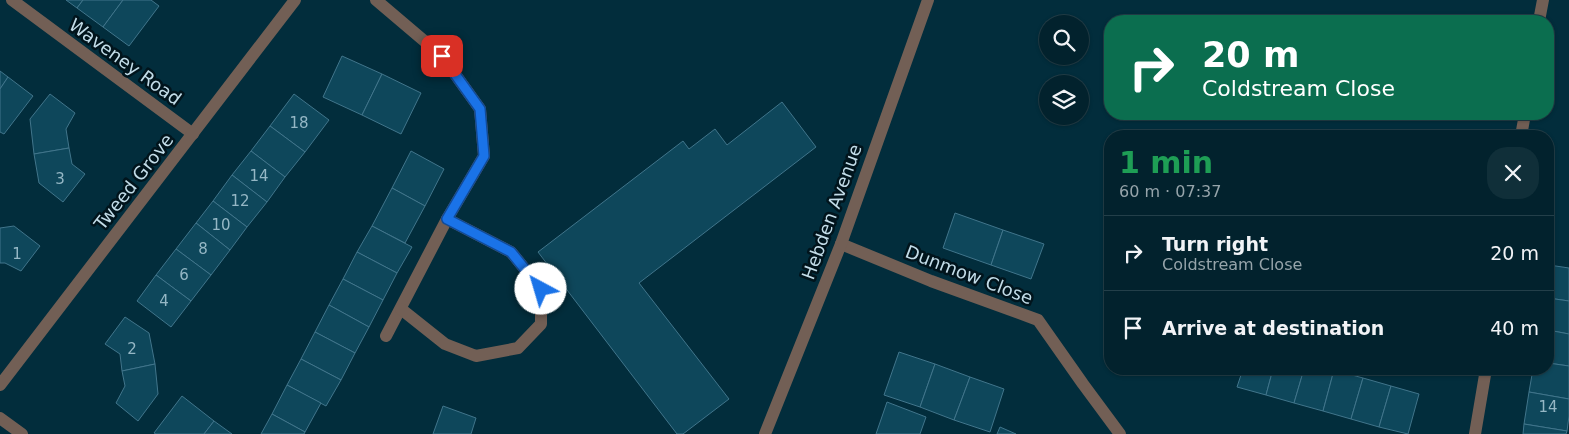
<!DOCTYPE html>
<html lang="en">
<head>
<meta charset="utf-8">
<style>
  body { margin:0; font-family:"DejaVu Sans",sans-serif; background:#102f39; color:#f1f3f6; height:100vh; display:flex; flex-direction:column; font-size:19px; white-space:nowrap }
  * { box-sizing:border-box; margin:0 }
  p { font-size:16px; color:#96a4aa }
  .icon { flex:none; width:28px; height:28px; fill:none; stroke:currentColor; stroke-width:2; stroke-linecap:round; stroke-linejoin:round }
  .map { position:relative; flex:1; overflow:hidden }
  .details { position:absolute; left:1104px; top:130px; width:450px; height:245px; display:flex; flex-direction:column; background:#02222d; border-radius:20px; box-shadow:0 1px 4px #0004,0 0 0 1px #233f49 }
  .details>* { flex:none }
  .top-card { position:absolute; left:1104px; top:15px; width:450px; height:105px; border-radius:20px; box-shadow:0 1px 4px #0004,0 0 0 1px #233f49; background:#0b6e4f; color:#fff; overflow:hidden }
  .buttons { position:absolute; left:1039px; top:15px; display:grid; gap:10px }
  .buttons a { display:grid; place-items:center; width:50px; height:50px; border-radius:50%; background:#02222d; box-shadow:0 1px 4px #0004,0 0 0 1px #233f49; font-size:25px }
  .pin { position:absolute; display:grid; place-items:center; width:42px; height:42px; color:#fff; margin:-21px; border-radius:10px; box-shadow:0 2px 8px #0006 }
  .me { position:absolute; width:55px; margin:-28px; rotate:321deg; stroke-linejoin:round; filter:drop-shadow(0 0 4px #0008) }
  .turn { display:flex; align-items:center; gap:18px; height:105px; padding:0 15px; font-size:22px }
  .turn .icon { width:65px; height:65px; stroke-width:2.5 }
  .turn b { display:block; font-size:35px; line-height:42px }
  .round { display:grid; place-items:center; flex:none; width:52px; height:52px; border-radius:20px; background:#102f39 }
  .headline { display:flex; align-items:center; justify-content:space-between; height:85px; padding:0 15px }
  h1 { font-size:30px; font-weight:600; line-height:38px; color:#1e9e55 }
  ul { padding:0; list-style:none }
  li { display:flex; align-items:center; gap:15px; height:75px; padding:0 15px; border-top:1px solid #233f49 }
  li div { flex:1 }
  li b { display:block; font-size:19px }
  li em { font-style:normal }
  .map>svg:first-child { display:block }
</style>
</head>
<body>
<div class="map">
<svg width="1569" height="434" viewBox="0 0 1569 434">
  <rect width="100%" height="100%" fill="#022d3c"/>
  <g fill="#0e475b" stroke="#41758b">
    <polygon points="66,0 83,0 77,8"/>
    <polygon points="83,0 123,0 103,27 77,8"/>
    <polygon points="123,0 151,0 159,6 129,46 103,27"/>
    <polygon points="342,56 382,74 362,115 323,97"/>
    <polygon points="0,71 8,77 0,89"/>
    <polygon points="382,74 421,93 401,134 362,115"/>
    <polygon points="8,77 33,96 4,134 0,132 0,89"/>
    <polygon points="50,94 75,113 66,129 69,148 34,154 30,119"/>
    <polygon points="294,94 329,120 305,152 270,126"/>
    <polygon points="782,102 816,147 639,283 729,399 683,434 677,434 538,252 683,141 689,149 715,129 727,145"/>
    <polygon points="270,126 305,152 285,177 251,151"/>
    <polygon points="69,148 72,164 85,174 63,202 39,183 34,154"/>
    <polygon points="251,151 285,177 267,202 232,175"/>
    <polygon points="411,151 444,169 425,206 392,188"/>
    <polygon points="232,175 267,202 247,227 213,201"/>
    <polygon points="392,188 425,206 405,243 372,226"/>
    <polygon points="213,201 247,227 230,250 196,223"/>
    <polygon points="955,213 1003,230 991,265 943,248"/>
    <polygon points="196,223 230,250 211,275 176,249"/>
    <polygon points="14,226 40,246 21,271 5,263 0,263 0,228"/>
    <polygon points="372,226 412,247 397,273 357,252"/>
    <polygon points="1003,230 1044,244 1031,279 991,265"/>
    <polygon points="176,249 211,275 191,301 156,275"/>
    <polygon points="357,252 397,273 383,300 343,279"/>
    <polygon points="1549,265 1569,268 1569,301 1548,298"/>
    <polygon points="156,275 191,301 171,327 137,301"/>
    <polygon points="343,279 383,300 369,327 329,305"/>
    <polygon points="1548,298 1569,301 1569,334 1548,330"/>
    <polygon points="329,305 369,327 355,353 315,332"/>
    <polygon points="125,317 149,333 155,364 122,371 120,354 105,344"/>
    <polygon points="1548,330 1569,334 1569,366 1548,363"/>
    <polygon points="315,332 355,353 341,380 301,359"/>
    <polygon points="899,352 935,364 920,407 884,395"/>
    <polygon points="301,359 341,380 326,406 287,385"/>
    <polygon points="1548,363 1569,366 1569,399 1529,392 1533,369 1548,369"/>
    <polygon points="155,364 158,394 138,421 116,403 125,386 122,371"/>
    <polygon points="935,364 970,377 954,420 920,407"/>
    <polygon points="1243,369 1273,369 1266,395 1237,387"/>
    <polygon points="1273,369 1304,369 1294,403 1266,395"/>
    <polygon points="1304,369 1334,370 1323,411 1294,403"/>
    <polygon points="1334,370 1363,378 1351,419 1323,411"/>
    <polygon points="970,377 1004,389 990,432 954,420"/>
    <polygon points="1363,378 1391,386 1379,427 1351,419"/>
    <polygon points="287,385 321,403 305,432 272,414"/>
    <polygon points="1391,386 1419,394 1408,434 1379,427"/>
    <polygon points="1529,392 1569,399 1569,416 1567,431 1524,424"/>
    <polygon points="182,396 214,421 204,434 156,434 154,433"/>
    <polygon points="887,402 926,417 920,434 876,434"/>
    <polygon points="443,406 476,418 471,434 433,434"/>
    <polygon points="272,414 305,432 304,434 261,434"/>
    <polygon points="214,421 232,434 204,434"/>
    <polygon points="1524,424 1567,431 1566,434 1523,434"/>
    <polygon points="1000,427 1016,434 997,434"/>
  </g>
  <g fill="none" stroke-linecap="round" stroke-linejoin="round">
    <g stroke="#725f55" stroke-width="12">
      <polyline points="12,0 193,134"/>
      <polyline points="376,0 442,56 480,109 484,156 447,219 386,336"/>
      <polyline points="1539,21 1543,0"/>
      <polyline points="1521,136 1525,114"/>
      <polyline points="841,244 931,281 1038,320 1083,384 1120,434"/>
      <polyline points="401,309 445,344 476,356 518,348 541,324 541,289 511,252 447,219"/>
      <polyline points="0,385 295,0"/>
      <polyline points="0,418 22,434"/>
      <polyline points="765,434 841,244 928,0"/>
      <polyline points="1475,434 1486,369"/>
    </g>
  </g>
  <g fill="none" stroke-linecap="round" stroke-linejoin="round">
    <defs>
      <polyline id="route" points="442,56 480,109 484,156 447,219 511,252 541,289"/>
    </defs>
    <use href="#route" stroke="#114b97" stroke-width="12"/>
    <use href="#route" stroke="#1a73e8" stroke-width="9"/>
  </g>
  <g text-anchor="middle" stroke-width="5" stroke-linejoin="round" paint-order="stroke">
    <g font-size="15" fill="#95b7c5">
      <text x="299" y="128">18</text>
      <text x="259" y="181">14</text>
      <text x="60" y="184">3</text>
      <text x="240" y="206">12</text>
      <text x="221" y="230">10</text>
      <text x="203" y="254">8</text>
      <text x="17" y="259">1</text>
      <text x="184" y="280">6</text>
      <text x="164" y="306">4</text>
      <text x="132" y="354">2</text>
      <text x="1548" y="412">14</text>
    </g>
    <g font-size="18" fill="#c2dce8" stroke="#01141c">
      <text transform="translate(125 62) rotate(36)" y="6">Waveney Road</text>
      <text transform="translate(134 182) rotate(-52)" y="6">Tweed Grove</text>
      <text transform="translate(832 212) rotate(-70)" y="6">Hebden Avenue</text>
      <text transform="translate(969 275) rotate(21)" y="6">Dunmow Close</text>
    </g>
  </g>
</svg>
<div class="buttons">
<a><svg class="icon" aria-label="search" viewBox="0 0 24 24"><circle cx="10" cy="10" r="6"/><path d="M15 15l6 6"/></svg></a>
<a><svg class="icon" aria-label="layers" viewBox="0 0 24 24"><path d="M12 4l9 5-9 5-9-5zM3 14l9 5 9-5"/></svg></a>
</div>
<div class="pin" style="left:442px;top:56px;background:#d93025"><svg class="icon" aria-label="arrive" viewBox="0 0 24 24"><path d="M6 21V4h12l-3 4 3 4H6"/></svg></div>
<svg class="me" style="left:541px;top:289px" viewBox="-20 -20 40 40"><circle r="19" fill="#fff"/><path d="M0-13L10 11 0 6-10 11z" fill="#1a73e8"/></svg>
<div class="top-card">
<div class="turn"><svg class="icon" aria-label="right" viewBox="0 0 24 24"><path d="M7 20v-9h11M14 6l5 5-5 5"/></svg><div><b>20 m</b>Coldstream Close</div></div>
</div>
<section class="details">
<div class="headline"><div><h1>1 min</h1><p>60 m · 07:37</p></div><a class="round"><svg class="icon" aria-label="close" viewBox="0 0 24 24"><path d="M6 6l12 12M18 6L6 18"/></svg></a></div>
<ul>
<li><svg class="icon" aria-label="right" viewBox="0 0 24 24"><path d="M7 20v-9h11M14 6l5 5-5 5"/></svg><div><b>Turn right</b><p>Coldstream Close</p></div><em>20 m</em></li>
<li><svg class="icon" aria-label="arrive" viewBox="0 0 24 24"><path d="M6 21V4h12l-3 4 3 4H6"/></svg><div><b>Arrive at destination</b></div><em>40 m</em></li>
</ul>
</section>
</div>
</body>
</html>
